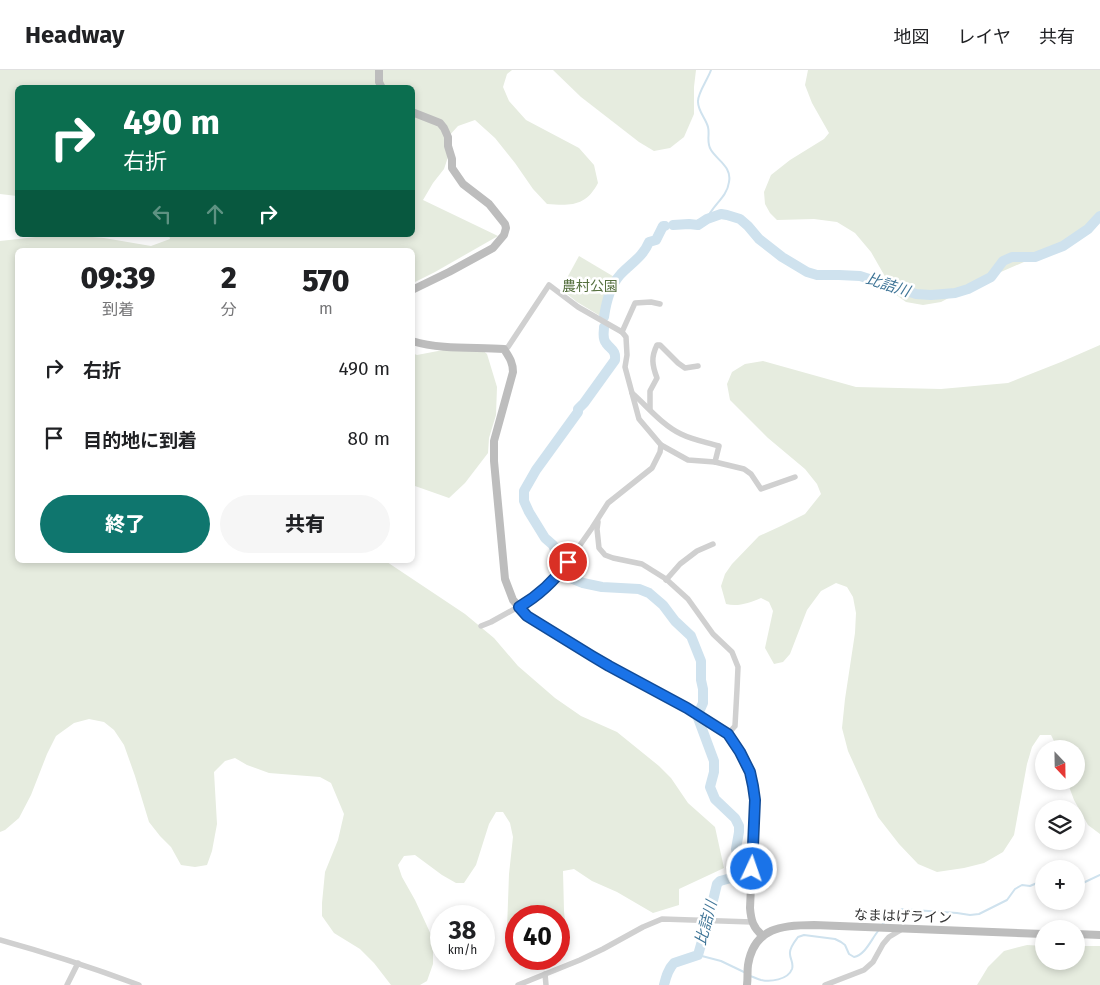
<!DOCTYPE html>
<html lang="ja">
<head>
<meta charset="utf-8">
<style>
  body { margin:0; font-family:"Fira Sans","Noto Sans JP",sans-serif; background:#f6f6f6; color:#202124; height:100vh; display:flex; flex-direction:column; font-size:19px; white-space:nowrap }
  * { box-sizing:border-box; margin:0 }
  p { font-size:16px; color:#757577 }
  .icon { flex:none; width:28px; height:28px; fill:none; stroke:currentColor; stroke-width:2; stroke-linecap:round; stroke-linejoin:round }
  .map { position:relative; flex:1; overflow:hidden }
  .drawer { position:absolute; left:15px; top:178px; width:400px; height:315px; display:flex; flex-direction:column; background:#fff; border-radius:8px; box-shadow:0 2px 8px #0003 }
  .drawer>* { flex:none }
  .guide { position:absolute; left:15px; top:15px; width:400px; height:152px; border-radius:8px; box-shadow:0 2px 8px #0003; background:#0b6e4f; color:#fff; overflow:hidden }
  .needle { width:32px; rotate:158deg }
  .fabs { position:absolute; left:1035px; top:670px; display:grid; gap:10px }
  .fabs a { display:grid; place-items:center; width:50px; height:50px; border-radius:50%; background:#fff; box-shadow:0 2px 8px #0003; font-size:25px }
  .speed { position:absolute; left:430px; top:835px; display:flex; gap:10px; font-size:25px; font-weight:700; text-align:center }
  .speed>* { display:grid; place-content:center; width:65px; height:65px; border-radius:50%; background:#fff; box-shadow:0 2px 8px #0003; line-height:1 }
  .speed small { font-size:12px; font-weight:400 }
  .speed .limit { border:8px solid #d22; background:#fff; color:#111 }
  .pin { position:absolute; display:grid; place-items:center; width:42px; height:42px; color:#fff; margin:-21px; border:2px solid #fff; border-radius:50%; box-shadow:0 1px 5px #0007 }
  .me { position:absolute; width:55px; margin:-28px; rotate:3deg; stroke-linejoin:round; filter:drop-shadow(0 0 4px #0008) }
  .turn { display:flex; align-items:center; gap:18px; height:105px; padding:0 25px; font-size:22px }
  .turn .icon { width:65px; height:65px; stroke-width:2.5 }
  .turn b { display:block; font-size:35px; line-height:42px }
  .lanes { display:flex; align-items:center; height:48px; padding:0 25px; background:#0003; justify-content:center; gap:25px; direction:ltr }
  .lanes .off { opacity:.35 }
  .eta { display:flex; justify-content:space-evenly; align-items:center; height:85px; text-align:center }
  .eta b { font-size:30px; font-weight:800; line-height:35px }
  .action { display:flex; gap:10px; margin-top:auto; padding:10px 25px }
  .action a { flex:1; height:58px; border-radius:30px; background:#0f766e; color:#fff; font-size:20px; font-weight:800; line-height:58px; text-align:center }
  .action a+a { background:#f6f6f6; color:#202124 }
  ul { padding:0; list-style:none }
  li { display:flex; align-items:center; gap:15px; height:70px; padding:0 25px }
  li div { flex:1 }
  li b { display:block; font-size:19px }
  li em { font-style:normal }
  header { display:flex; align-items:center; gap:30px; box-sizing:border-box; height:70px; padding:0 25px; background:#fff; border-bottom:1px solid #e0e0e0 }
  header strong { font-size:24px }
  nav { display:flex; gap:28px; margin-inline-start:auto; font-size:18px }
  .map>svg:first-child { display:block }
</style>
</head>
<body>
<header>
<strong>Headway</strong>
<nav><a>地図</a><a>レイヤ</a><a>共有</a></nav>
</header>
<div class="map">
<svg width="1100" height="915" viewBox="0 0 1100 915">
  <rect width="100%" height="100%" fill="#fff"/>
  <g fill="#e6ecdf">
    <path d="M0 0H512L507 4 503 17 509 31 526 50 579 78 594 95 598 113C586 136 571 136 547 134L533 119 515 93 495 68 475 50 458 56 448 67 449 84 444 99 433 113 423 130 498 166 435 202 413 213 412 180H18V490H384L465 544 494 568 518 596 555 628 581 646 617 662 659 696 671 708 688 733 715 757 724 798 679 819V835L653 843 617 822 592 811 574 799 563 801 564 841 566 861 559 873V846H516V882L513 878 507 859 509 804 513 767 510 753 503 742H496L489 754 476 795 464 813H456L442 805 415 785 404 786 398 795 402 807 415 830 433 869V894L427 911 420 915H391L374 893 360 879 334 863 322 846V833L325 802 338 770 344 744 331 713 320 707 269 703 247 695 235 688 225 691 214 702 217 754 212 781 207 795 195 797 181 795 171 777 160 766 149 752 135 706 124 675 114 660 104 652 89 649 74 653 56 666 47 684 31 725 19 748 5 760 0 762V171L54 165H68L104 168 151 176 170 169 169 165H412V18H18L17 126 0 124Z"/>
    <polygon points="553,0 696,0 694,17 694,44 684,67 670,78 654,81 639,72 581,27"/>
    <polygon points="808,0 1100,0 1100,151 1084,165 1056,178 987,208 941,232 923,235 906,232 895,224 871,182 855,163 837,152 814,149 777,150 770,143 765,134 764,122 771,105 790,90 824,69 829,63 812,33 805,15"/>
    <polygon points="579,186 616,208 604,234 602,247 577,232 561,219"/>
    <path d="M1100 275V764L1088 755 1074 730 1067 711H1076V679H1058L1051 665H1040L1032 677 1027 694 1014 765 1003 782 984 793 964 798 937 802 918 794 899 774 878 747 848 681 842 658 845 629 855 563 856 543 853 527 847 517 836 513 821 521 807 540 790 584 783 592 774 594 765 578 773 541 769 532 761 528C749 533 738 537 726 534L721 516 725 504 732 494 759 466 781 456 805 444 821 424 817 414 805 399 768 368 730 330 727 314 732 302 745 294 763 291 856 317 941 319 1008 313 1061 292Z"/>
    <polygon points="459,277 480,278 487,284 497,317 496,345 489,368 488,383 465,413 449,428 415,416 413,417 412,283 417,285"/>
    <polygon points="1027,875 1044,876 1044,891 1076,891 1076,876 1100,876 1100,915 977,915 988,897 1004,881"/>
  </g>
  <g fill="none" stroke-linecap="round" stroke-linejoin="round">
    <g stroke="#cfe2ee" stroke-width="2">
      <path d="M707 149C712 135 727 128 729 112 732 97 718 91 711 80 706 72 710 65 708 57 706 49 698 41 698 32 697 24 708 9 711 0"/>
      <polyline points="1076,819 1085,812 1100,805"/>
      <polyline points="882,855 892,843 900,839 957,843 970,845 979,844 1007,830 1015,819 1022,815 1030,816 1044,810"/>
      <polyline points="698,885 721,891 746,903"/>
      <path d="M750 906C754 907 757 909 761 910 770 912 788 910 792 899 794 893 790 889 790 884 789 878 795 871 798 867L804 865 835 869 841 872 845 875 849 884 854 887C865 885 871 870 878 861"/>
    </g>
    <g stroke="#cfe2ee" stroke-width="10">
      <polyline points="673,155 689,154 698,155 707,149 721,144 727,145 740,149 748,156 759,169 782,187 807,202 817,205 839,205 860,206 916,224 931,225 955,223 968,219 991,207 1003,191 1012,187 1035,187 1063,176 1088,159 1100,146"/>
      <path d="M604 247C606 233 610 216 620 205 630 194 643 187 649 172L656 170 663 156H665"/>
      <path d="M561 494 553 475 545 468 529 442 524 431V421L536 400 578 342V339L584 333 615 290C616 280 611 280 606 273 602 268 604 263 604 257"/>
      <polyline points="564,500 573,509 583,513 602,517 639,519 649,523 663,535 675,551 691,566 701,591 701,610 703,619 703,633 699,642"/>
      <path d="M664 915C666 907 668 899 674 893L698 885 709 847 717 814 720 811 731 808 737 804 740 796 736 779 739 762V756L735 748 715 729 710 717 714 702V691L698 648"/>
    </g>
    <g stroke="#d0d0d0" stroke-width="5.5">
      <polyline points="622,262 635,233 651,232 660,234"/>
      <path d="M632 323C647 336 662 355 681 364 693 370 706 372 719 376L715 392 744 399 751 404 761 419 795 407"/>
      <path d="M650 339V321L657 308C652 295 651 287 657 275H660L678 293 685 298 698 296"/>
      <polyline points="661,375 688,390 715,392"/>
      <polyline points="598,452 597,459 599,478 605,485 613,488 642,494 666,509 688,529 713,564 732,582 738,597 737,619 735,656 728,664"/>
      <polyline points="666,510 680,494 697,481 713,474"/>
      <polyline points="481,556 491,552 527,532 541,521 559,505 592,458 608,433 652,398 660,382 661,375 639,349 625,297 627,285 626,267 622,262 578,237 549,215 508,277 504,279"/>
      <path d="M0 870C47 883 93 898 139 915"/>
      <polyline points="545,904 546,915"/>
      <polyline points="67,915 78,893"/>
      <polyline points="518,915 580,890 603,879 643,857 662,849 752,852"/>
      <polyline points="825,915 864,900 873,892 883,874 889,867 904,858"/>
    </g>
    <g stroke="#bdbdbd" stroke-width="8">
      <polyline points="379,0 379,12 382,18"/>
      <polyline points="412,42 440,53 444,58 448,67 448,76 452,89 452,98 463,114 489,134 505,154 506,158 504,165 493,178 449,202 412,220"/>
      <path d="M412 271C442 280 473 277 504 279 509 287 513 292 513 302L494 371V391L505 509 513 530 527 546 609 596 687 638 728 664 740 682 750 702 755 730 750 838C751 850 753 858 763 866"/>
      <polyline points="1076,864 1100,865"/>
      <path d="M747 915C748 908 747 902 748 895 754 857 783 855 814 855L1044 864"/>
    </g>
  </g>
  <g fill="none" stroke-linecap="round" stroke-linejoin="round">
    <defs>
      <path id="route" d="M568 492C555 510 538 526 519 537L527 546 592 586 609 596 687 638 728 664 740 682 750 702 753 716 755 730 752 799"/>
    </defs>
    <use href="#route" stroke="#114b97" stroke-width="12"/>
    <use href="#route" stroke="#1a73e8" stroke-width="9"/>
  </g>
  <g text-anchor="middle" stroke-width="5" stroke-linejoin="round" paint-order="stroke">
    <g font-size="14" fill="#56703f" stroke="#fff">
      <text x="590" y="221">農村公園</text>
    </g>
    <g font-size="14" fill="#333" stroke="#fff">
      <text transform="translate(903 846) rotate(2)" y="5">なまはげライン</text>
    </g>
    <g font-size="15" font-style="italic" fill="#3f7597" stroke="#fff">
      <text transform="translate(888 215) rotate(18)" y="5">比詰川</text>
      <text transform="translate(706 853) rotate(-75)" y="5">比詰川</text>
    </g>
  </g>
</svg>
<div class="fabs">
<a><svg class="needle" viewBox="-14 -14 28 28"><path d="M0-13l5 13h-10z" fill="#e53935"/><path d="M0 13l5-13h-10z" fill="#757577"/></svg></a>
<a><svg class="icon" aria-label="layers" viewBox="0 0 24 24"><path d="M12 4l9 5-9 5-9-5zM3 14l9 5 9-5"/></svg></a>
<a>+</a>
<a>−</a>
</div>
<div class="speed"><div>38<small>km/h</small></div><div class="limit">40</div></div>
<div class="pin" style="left:568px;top:492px;background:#d93025"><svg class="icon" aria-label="arrive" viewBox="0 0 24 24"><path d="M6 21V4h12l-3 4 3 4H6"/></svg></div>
<svg class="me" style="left:752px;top:799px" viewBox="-20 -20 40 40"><circle r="17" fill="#1a73e8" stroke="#fff" stroke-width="3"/><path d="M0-11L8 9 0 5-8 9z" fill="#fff"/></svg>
<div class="guide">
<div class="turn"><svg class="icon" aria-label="right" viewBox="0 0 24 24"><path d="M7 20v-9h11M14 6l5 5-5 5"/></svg><div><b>490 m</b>右折</div></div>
<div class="lanes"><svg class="icon off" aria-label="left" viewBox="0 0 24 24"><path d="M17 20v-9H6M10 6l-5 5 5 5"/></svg><svg class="icon off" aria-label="ahead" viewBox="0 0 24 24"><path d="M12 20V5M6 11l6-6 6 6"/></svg><svg class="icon" aria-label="right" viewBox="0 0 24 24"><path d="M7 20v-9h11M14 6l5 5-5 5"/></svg></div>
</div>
<section class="drawer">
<div class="eta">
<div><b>09:39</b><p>到着</p></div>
<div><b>2</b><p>分</p></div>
<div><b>570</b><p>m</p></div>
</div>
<ul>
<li><svg class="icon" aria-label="right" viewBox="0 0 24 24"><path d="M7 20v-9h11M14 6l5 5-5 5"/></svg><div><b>右折</b></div><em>490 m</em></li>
<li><svg class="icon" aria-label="arrive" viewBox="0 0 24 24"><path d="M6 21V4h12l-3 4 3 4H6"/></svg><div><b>目的地に到着</b></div><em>80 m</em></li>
</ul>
<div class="action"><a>終了</a><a>共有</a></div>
</section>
</div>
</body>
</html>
